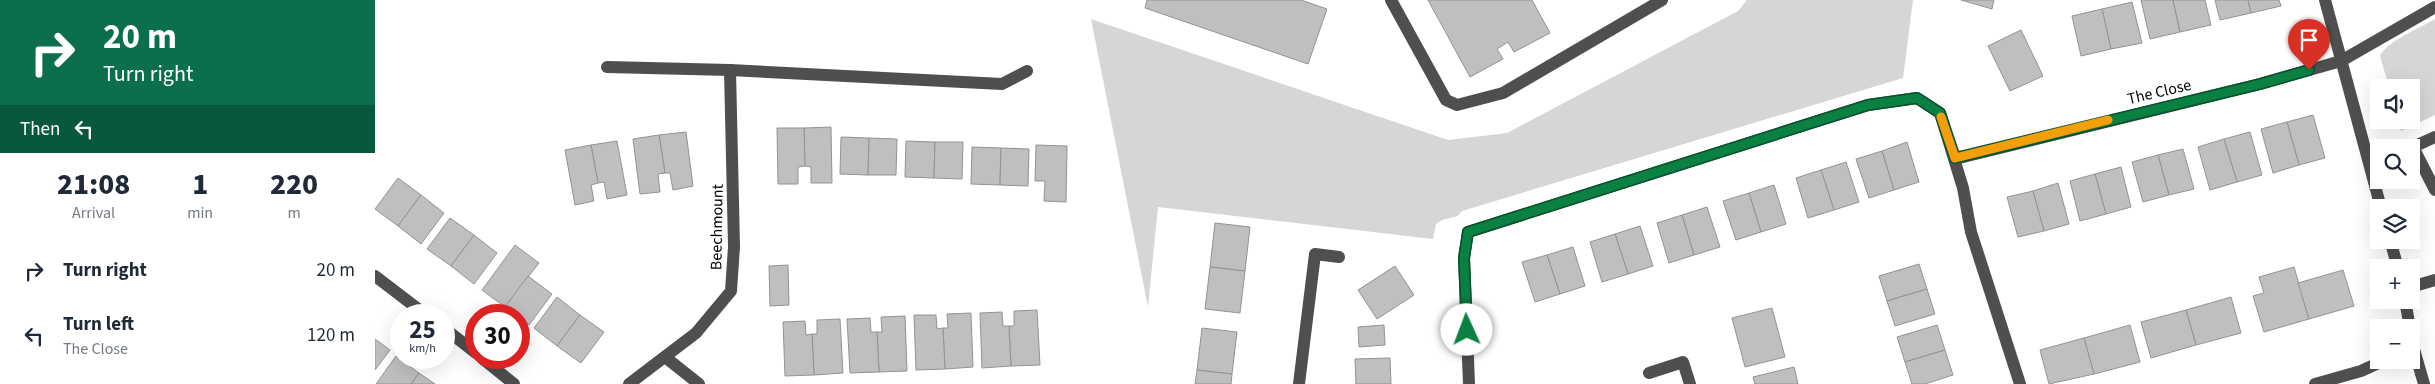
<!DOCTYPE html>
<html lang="en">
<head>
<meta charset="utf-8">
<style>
  body { margin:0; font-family:"Source Sans 3",sans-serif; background:#f6f6f7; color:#1f2937; height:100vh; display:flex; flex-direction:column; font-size:19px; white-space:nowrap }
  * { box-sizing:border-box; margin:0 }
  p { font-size:16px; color:#747a83 }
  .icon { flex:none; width:28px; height:28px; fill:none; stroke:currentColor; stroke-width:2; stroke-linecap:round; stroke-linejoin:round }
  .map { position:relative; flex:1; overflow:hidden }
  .sheet { display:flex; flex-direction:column; background:#fff; width:375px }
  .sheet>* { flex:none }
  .top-card { background:#0b6e4f; color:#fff; overflow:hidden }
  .controls { position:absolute; left:1995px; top:79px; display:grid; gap:10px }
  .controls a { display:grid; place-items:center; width:50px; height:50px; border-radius:0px; background:#fff; box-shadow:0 5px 20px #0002; font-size:25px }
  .speed { position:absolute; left:15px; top:304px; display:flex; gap:10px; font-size:25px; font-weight:700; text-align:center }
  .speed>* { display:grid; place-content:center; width:65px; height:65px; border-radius:50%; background:#fff; box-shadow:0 5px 20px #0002; line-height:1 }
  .speed small { font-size:12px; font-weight:400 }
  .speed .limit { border:8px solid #d22; background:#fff; color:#111 }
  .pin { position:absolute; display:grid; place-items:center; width:42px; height:42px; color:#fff; margin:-51px -21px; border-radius:50% 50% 50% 0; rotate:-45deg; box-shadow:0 0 5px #0007 }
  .pin .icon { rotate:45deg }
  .me { position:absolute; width:55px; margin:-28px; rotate:358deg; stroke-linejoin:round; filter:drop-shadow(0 0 4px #0008) }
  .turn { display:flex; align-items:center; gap:18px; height:105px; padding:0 20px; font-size:22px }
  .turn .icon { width:65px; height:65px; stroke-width:2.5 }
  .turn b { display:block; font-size:35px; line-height:42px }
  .then { display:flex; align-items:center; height:48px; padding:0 20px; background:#0003; gap:10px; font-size:19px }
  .eta { display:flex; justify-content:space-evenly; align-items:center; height:85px; text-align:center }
  .eta b { font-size:30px; font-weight:800; line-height:35px }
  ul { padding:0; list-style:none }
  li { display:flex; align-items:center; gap:15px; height:65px; padding:0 20px }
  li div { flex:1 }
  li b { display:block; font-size:19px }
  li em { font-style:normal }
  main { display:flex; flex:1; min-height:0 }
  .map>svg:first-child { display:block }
</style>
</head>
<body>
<main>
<section class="sheet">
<div class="top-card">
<div class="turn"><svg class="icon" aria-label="right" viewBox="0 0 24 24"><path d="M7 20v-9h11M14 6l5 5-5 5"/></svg><div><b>20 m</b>Turn right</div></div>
<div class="then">Then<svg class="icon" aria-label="left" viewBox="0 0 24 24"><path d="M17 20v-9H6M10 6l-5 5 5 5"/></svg></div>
</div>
<div class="eta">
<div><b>21:08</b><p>Arrival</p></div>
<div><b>1</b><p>min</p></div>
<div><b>220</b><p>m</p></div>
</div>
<ul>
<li><svg class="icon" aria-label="right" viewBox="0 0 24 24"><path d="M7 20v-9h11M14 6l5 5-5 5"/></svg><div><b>Turn right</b></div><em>20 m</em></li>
<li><svg class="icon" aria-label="left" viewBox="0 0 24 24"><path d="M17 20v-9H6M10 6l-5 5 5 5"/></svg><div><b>Turn left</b><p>The Close</p></div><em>120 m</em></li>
</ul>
</section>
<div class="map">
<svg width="2060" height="384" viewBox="0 0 2060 384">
  <rect width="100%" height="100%" fill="#fff"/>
  <g fill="#d6d6d6">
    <polygon points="1372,0 1538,0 1528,78 1087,211 1083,216 1067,220 1061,224 1058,239 783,207 773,307 716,19 1073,140 1132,133 1363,11"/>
    <path d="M2060 19V115L2026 131 2023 120H2036V88L2014 87 2005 56C2012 41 2045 28 2060 19Z"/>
  </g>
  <g fill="#bfbfbf" stroke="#939393">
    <polygon points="772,0 926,0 952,9 933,64 770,8"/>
    <polygon points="1053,0 1157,0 1175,33 1139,52 1133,42 1122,49 1128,59 1095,77"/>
    <polygon points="1586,0 1619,0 1617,9"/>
    <polygon points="1766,0 1798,0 1805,32 1775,39"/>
    <polygon points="1798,0 1830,0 1836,25 1805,32"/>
    <polygon points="1840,0 1873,0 1876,13 1845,20"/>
    <polygon points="1873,0 1904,0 1906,6 1876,13"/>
    <polygon points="1757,2 1767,43 1736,49 1727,9"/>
    <polygon points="1727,9 1736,49 1706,56 1697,16"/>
    <polygon points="1646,30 1668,76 1635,91 1613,46"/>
    <polygon points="1938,115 1950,158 1924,165 1912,122"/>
    <polygon points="1912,122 1924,165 1898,173 1886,129"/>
    <polygon points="456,127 457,183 436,183 436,167 430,166 429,128"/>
    <polygon points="402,128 429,128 430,166 423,167 423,184 403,184"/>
    <polygon points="311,132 318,186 298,190 295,173 290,173 284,135"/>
    <polygon points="1875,132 1887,175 1862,182 1849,139"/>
    <polygon points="284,135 290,173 283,174 285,192 265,194 258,139"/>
    <polygon points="466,137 494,138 493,175 465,174"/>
    <polygon points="494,138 522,139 521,175 493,175"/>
    <polygon points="1849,139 1862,182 1835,190 1823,147"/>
    <polygon points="242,141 252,195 232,199 229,182 223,183 216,145"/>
    <polygon points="531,141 560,142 559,178 530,177"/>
    <polygon points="560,142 588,142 587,179 559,178"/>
    <polygon points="1532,142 1544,182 1519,190 1507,151"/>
    <polygon points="216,145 223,183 216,185 219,201 200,205 190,150"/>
    <polygon points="661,145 692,146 691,202 669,201 670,181 660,181"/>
    <polygon points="597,147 626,148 625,185 596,184"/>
    <polygon points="626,148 654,149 653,186 625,185"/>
    <polygon points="1808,149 1819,189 1794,195 1783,155"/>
    <polygon points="1507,151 1519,190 1494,198 1481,159"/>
    <polygon points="1783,155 1794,195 1768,202 1757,162"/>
    <polygon points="1471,162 1484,202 1459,210 1446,170"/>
    <polygon points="1746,167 1756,207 1731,214 1720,174"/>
    <polygon points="1446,170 1459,210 1433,218 1421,178"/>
    <polygon points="1720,174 1731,214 1705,221 1695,181"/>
    <polygon points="23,178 46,195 23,226 0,209"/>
    <polygon points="1683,183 1694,224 1669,231 1658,191"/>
    <polygon points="1399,185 1411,224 1386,232 1374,193"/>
    <polygon points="1658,191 1669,231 1643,237 1632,197"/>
    <polygon points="1374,193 1386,232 1361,240 1348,201"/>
    <polygon points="46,195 69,213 46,244 23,226"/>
    <polygon points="1332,207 1345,247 1319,255 1307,215"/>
    <polygon points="1307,215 1319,255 1294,263 1282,223"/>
    <polygon points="75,218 99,235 76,266 52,249"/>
    <polygon points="840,223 875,227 870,271 835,267"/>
    <polygon points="1265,226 1278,266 1253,274 1240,234"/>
    <polygon points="1240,234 1253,274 1227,282 1215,242"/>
    <polygon points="99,235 122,253 99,284 76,266"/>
    <polygon points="140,245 164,263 130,307 107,290"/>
    <polygon points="1198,247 1210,286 1185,294 1172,255"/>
    <polygon points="1172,255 1185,294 1160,302 1147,262"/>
    <polygon points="1544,264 1552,289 1512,301 1504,276"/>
    <polygon points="413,265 414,305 395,306 394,266"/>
    <polygon points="1020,266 1039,295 1002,319 983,290"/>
    <polygon points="835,267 870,271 865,313 830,309"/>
    <polygon points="1919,267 1934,319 1889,332 1878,296 1889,293 1884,277"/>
    <polygon points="1968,270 1979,306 1934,319 1923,283"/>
    <polygon points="153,276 177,294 154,325 144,315 130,307"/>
    <polygon points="1552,289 1560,314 1520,326 1512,301"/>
    <polygon points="182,297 205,315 182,346 159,328"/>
    <polygon points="1856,297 1866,333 1821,345 1811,310"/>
    <polygon points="1397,308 1410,357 1370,367 1357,318"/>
    <polygon points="662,310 665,365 636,366 634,326 639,326 639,311"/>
    <polygon points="1811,310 1821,345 1776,358 1766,322"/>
    <polygon points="627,312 628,326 634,326 636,366 607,368 605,313"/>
    <polygon points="596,313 598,367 570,369 568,328 573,328 572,314"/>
    <polygon points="205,315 229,332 206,363 182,346"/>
    <polygon points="539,315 561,315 562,329 568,328 570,369 541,370"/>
    <polygon points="530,316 532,371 504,372 502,332 507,332 506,317"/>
    <polygon points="495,318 496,332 502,332 504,372 475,373 472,319"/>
    <polygon points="465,319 468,373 439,375 437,334 442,334 442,320"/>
    <polygon points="430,321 431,335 437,334 439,375 410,376 408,322"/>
    <polygon points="1009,325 1010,345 984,347 983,327"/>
    <polygon points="1562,325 1570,350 1530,362 1522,337"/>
    <polygon points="1755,325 1765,362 1719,374 1709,338"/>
    <polygon points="827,328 862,332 857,374 822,370"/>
    <polygon points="1709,338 1719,374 1674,384 1665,350"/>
    <polygon points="0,339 15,350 0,370"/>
    <polygon points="1570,350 1578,375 1550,384 1537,384 1530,362"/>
    <polygon points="21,356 44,373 36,384 1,384"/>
    <polygon points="1015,358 1016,384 981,384 980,359"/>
    <polygon points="1419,367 1423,384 1380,384 1378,377"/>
    <polygon points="822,370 857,374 856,384 820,384"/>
    <polygon points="44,373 60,384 36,384"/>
  </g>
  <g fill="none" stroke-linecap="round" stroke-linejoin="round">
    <g stroke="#4f4f4f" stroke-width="12">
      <polyline points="1016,0 1071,100 1082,105 1128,93 1287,0"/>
      <polyline points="1950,0 2006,208"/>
      <polyline points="232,67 355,70 627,84 652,71"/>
      <polyline points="2060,137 2038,147 2060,190"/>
      <polyline points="1580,159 1885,84 1966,61 2060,7"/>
      <polyline points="2015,240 2023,268"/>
      <polyline points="0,276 51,315"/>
      <polyline points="2036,287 2060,280"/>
      <polyline points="2030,300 2035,328"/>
      <polyline points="69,328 101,353"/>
      <polyline points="2036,339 2049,384"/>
      <polyline points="290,357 324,384"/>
      <polyline points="107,358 139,384"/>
      <polyline points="1274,373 1308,362 1315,384"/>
      <polyline points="254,384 321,333 356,291 359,247 355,70"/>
      <polyline points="924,384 940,254 964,257"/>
      <polyline points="1094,384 1089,258 1093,232 1493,105 1542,98 1565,113 1588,188 1596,232 1645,384"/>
      <polyline points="1940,384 1986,371 2010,360"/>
    </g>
  </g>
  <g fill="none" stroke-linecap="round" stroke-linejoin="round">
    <defs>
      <polyline id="route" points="1092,330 1089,258 1093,232 1493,105 1542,98 1565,113 1580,158 1885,84 1934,70"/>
    </defs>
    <use href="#route" stroke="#07532c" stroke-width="12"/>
    <use href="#route" stroke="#0b8043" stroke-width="9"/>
    <polyline stroke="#f59e0b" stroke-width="9" points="1566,117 1580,158 1733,120"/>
  </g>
  <g text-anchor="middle" stroke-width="4.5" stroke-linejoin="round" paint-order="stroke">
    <g font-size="16" fill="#000" stroke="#fff">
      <text transform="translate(1784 91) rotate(-13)" y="6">The Close</text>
      <text transform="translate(341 227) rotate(-89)" y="6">Beechmount</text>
    </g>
  </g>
</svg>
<div class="controls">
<a><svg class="icon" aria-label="sound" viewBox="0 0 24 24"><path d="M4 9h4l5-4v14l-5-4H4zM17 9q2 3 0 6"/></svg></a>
<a><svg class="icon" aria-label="search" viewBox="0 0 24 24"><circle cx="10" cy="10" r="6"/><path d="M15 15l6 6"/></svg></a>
<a><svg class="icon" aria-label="layers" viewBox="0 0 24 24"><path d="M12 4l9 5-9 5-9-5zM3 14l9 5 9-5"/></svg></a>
<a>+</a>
<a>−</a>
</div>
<div class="speed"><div>25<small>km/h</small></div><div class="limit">30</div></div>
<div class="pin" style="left:1934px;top:70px;background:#d93025"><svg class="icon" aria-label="arrive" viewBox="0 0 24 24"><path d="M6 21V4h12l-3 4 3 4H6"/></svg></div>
<svg class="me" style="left:1092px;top:330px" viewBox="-20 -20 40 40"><circle r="19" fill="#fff"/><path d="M0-13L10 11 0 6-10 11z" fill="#0b8043"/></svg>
</div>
</main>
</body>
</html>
